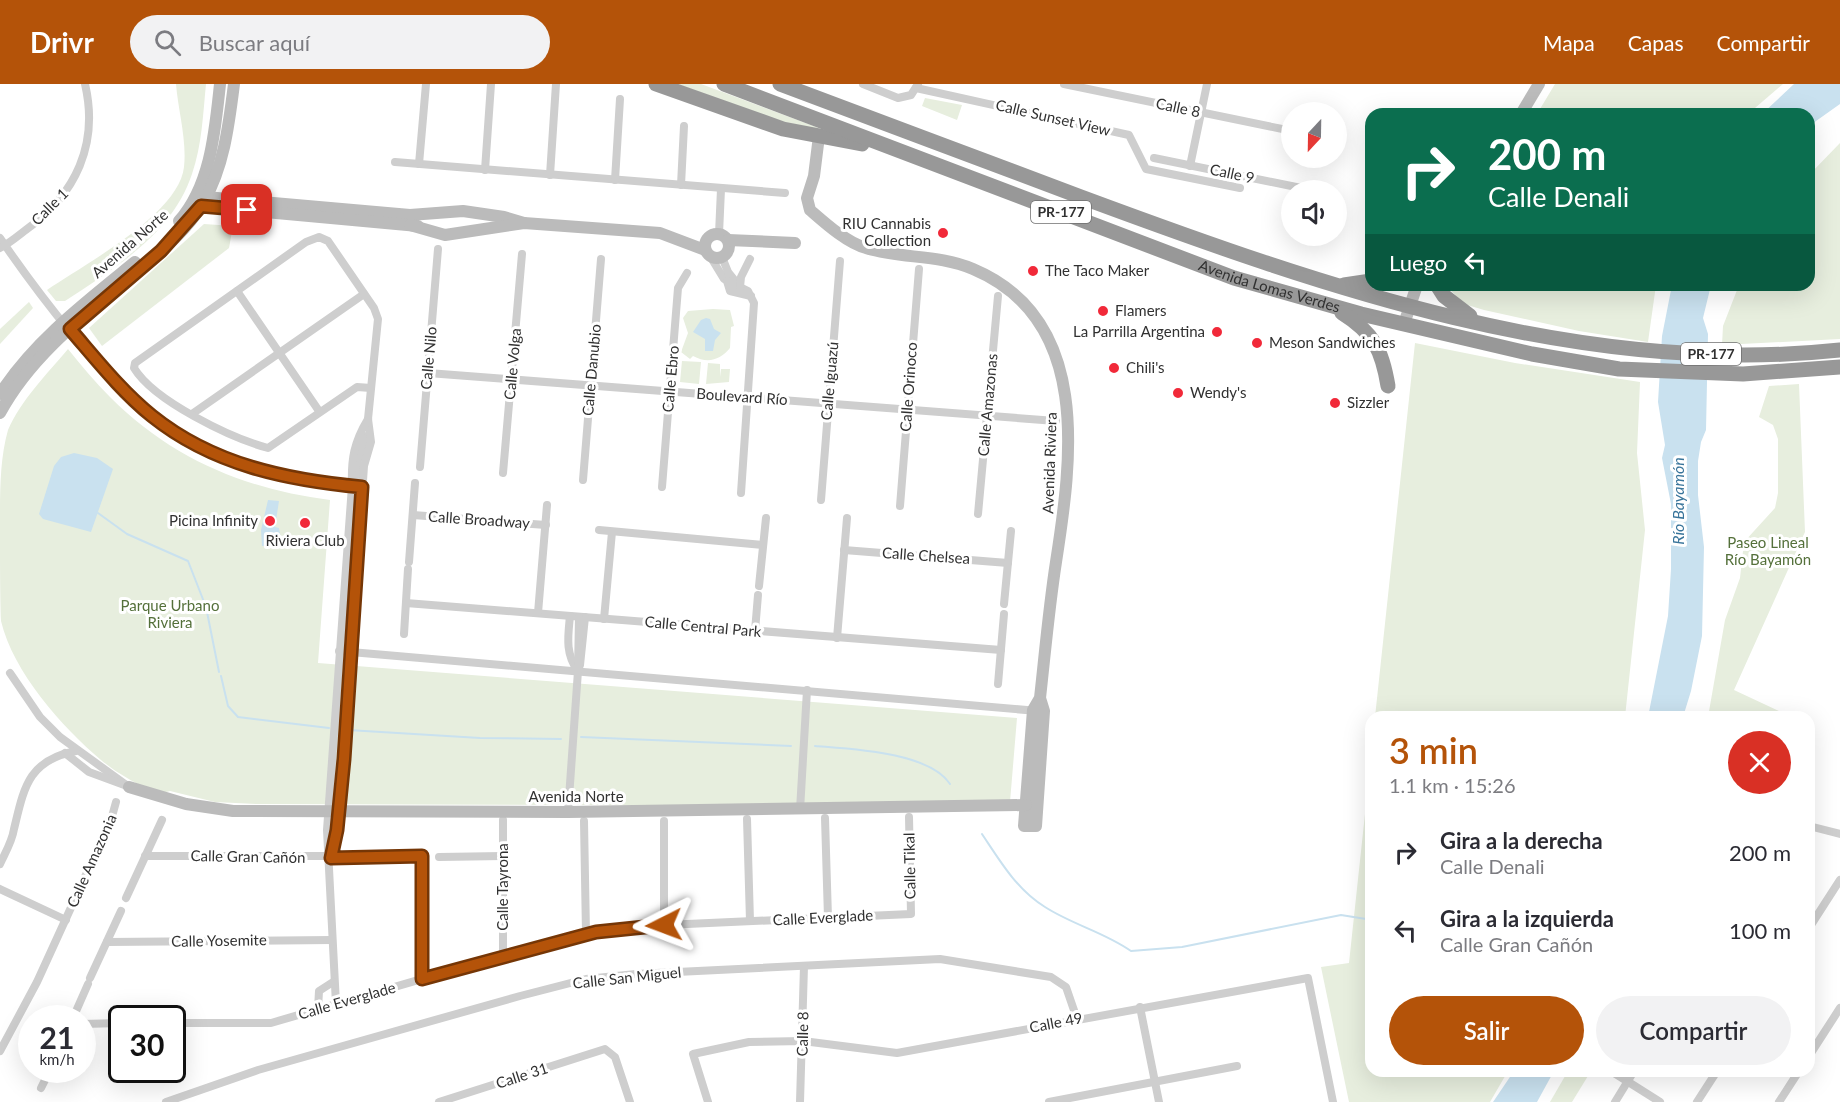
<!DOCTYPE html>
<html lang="es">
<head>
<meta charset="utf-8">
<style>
  body { margin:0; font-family:Lato,sans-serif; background:#f2f2f3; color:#2b2b33; height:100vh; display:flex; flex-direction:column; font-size:22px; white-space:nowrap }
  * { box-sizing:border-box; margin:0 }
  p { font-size:20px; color:#7c7c81 }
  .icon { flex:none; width:33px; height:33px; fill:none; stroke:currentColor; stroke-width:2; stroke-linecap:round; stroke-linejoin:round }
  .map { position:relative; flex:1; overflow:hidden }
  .drawer { position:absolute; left:1365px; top:627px; width:450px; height:366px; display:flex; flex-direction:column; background:#fff; border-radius:18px; box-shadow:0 6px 24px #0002 }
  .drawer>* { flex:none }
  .top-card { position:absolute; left:1365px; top:24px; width:450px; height:183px; border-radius:18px; box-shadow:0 6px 24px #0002; background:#0b6e4f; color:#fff; overflow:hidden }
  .needle { width:39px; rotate:202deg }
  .controls { position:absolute; left:1281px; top:18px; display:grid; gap:12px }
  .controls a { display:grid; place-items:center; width:66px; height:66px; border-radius:50%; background:#fff; box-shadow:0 6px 24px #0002; font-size:30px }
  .speed { position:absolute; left:18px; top:921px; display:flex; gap:12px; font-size:30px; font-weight:700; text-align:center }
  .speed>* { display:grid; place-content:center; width:78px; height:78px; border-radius:50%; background:#fff; box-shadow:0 6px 24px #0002; line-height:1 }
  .speed small { font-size:15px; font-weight:400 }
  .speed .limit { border:3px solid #111; border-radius:9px; background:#fff; color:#111 }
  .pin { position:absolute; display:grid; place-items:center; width:51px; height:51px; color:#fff; margin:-26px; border-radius:12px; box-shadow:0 3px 9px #0006 }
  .me { position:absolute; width:66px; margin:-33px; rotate:267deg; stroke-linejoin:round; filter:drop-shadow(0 0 4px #0008) }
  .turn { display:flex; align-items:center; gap:21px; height:126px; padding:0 24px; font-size:27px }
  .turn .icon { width:78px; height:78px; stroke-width:2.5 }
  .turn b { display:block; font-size:42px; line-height:51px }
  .then { display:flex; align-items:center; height:57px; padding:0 24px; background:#0003; gap:12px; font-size:22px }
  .round { display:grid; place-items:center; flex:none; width:63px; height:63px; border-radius:32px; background:#f2f2f3 }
  .headline { display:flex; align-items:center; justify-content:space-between; height:102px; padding:0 24px }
  h1 { font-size:36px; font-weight:600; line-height:45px; color:#b45309 }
  .primary-button { display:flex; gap:12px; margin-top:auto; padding:12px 24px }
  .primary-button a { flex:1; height:69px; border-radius:36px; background:#b45309; color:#fff; font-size:24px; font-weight:600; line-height:69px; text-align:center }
  .primary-button a+a { background:#f2f2f3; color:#2b2b33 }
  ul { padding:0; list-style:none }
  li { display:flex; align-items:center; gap:18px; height:78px; padding:0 24px }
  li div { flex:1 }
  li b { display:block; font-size:22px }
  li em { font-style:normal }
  header { display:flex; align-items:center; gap:36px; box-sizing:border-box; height:84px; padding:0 30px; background:#b45309; color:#fff }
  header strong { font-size:28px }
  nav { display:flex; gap:33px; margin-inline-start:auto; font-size:21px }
  .search { width:420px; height:54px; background:#f2f2f3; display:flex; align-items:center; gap:15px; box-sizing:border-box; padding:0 21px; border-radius:33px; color:#7c7c81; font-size:22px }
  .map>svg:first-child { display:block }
</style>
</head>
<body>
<header>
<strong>Drivr</strong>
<div class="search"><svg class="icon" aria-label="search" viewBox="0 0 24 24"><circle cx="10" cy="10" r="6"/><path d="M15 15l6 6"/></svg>Buscar aquí</div>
<nav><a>Mapa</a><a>Capas</a><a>Compartir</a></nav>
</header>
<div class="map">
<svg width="1840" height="1018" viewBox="0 0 1840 1018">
  <rect width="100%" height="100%" fill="#fff"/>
  <g fill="#e7eede">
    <path d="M176 0H206C203 30 202 61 192 90 172 150 115 184 65 217H56L47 206C85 180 179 130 184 83 187 56 178 26 176 0Z"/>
    <polygon points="677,0 701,0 827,47 784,38"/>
    <polygon points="1555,0 1783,0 1748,30 1537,30"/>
    <polygon points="925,14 962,21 957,36 922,22"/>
    <polygon points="1840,59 1840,255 1722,261 1723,242 1739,201 1809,201 1809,91"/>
    <polygon points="204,140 233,142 229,164 102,262 89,244"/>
    <polygon points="1446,201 1656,201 1648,258 1579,247 1484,226 1464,220"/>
    <polygon points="29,218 33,224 0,260 0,245"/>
    <path d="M713 225 730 226 734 242 731 243 730 264C720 276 708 280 693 272L690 275 681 268 688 249 683 234 688 227Z"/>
    <polygon points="1415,259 1515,279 1640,298 1637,369 1645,446 1625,633 1375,633"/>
    <path d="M68 265C81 281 95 298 110 313 172 375 245 405 330 416L318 579 1017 634 1010 718 857 722 256 720 215 718 170 707C153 713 114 687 101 676 62 643 13 588 1 537 0 514 0 462 0 436 0 406 0 374 8 346 21 316 47 290 68 265Z"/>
    <polygon points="682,277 701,278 699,300 680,298"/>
    <polygon points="708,279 720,280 720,293 721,285 730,285 729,298 706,300"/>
    <polygon points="1799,300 1805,448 1734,606 1792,633 1708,633 1725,536 1740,494 1744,458 1775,424 1778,409 1778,355 1773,341 1759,333 1769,302"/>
    <polygon points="1371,674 1371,987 1508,987 1490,1018 1349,1018 1321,883 1349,879"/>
    <polygon points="1568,987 1591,987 1572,1018 1550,1018"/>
  </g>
  <g fill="#c9e1ef">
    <polygon points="1794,0 1840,0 1840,20 1809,42 1809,30 1762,30"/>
    <polygon points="1672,201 1711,201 1703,234 1708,250 1706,346 1701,358 1698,377 1698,411 1704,463 1702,552 1691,607 1683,633 1648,633 1668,532 1671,485 1671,420 1662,374 1665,361 1658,318 1662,252"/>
    <polygon points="706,234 710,235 714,245 721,249 715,256 713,267 705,267 705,255 693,248 701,236"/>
    <polygon points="74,369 97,374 113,385 91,448 43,435 39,430 54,382 61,373"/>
    <polygon points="268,416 279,417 275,443 279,444 282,461 262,462 261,446"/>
    <polygon points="1514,987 1554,987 1537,1018 1493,1018"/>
  </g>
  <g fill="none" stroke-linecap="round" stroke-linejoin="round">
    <g stroke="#c9e1ef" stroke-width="2">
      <polyline points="98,429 127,450 188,477 206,523 219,588"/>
      <polyline points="221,592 228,622 238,633 329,644"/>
      <polyline points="348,646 480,654 561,655"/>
      <polyline points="581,653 791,662"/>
      <path d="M815 662C851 665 929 668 950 700"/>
      <path d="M982 750C1000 777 1017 806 1045 823 1073 841 1104 848 1131 867L1182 863 1341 831 1366 835 1371 851"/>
    </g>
    <g stroke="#cecece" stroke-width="8">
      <polyline points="863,0 898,14 911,11 918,0"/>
      <polyline points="1064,0 1292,47"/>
      <polyline points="916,4 1129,51 1146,85 1240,104"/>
      <polyline points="1336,56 1338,56"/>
      <polyline points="1154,74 1311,106"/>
      <polyline points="395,78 785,109"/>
      <polyline points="419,80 426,0"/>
      <polyline points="1190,82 1207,0"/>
      <polyline points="485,86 491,0"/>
      <polyline points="550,91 556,0"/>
      <polyline points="615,96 620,15"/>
      <polyline points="681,101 684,42"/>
      <polyline points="719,150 721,105"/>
      <path d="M0 154C39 211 99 289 151 332 178 354 214 372 247 383 282 395 319 399 355 403"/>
      <path d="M0 164C10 159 19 151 27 145 76 110 99 60 85 0"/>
      <polyline points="710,172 724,195 748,207 754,219 741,409"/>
      <polyline points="722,173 728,188 740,203"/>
      <polyline points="727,197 730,207 751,212"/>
      <polyline points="740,203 741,193 750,175"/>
      <polyline points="237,207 319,327"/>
      <polyline points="428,289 1056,337"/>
      <polyline points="192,330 364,210"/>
      <polyline points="420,383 438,165"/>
      <polyline points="503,389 522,170"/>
      <polyline points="359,394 357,379 367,352"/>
      <polyline points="583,396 601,175"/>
      <polyline points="662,403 678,204 687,189"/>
      <polyline points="821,416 840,177"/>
      <polyline points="900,422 919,185"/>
      <polyline points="978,430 998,212"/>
      <polyline points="413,431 546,441"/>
      <polyline points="599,446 763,461"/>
      <polyline points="844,466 1008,479"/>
      <polyline points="409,478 415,399"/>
      <polyline points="759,502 766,434"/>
      <polyline points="406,519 1001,566"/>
      <polyline points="1004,520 1011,447"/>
      <polyline points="538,529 547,421"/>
      <path d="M570 532C568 552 565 570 578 587"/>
      <polyline points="604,535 612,448"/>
      <polyline points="755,547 758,511"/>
      <polyline points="404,550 408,485"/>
      <polyline points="837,554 847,434"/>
      <polyline points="339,567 1038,627"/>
      <polyline points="580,581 585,533"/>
      <polyline points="10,589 40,633 60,653 129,703"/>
      <polyline points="998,600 1004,530"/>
      <polyline points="65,669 89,688 127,702"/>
      <polyline points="800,726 807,606"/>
      <polyline points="568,728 578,587 579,533"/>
      <polyline points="825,734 828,834"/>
      <polyline points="747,735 750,837"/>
      <polyline points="503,736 503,871"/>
      <polyline points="584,737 586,850"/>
      <polyline points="664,737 664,841"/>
      <polyline points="1809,742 1840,750"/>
      <polyline points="145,772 422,772 422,895"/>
      <polyline points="439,773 503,772"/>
      <path d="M331 774 337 746 344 675 364 382 371 358 368 335 378 235 374 224 328 157 319 153 306 158 135 279 134 284C154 317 231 354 268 364L357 303 371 304"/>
      <path d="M0 780C5 769 12 758 14 745 24 704 28 676 76 667"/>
      <polyline points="0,805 66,836"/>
      <polyline points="126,814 162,736"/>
      <polyline points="1809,844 1840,796"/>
      <polyline points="107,858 332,856"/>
      <polyline points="90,894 121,827"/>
      <path d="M336 920 327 746 352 402C351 375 354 358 368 335"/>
      <polyline points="1140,923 1159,1018"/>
      <polyline points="318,925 319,907 333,898"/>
      <polyline points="73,934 88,900"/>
      <polyline points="172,939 271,939 552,857 621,843 911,830 909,733"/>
      <polyline points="82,940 122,939"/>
      <polyline points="0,967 37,898 111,736 116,718"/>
      <polyline points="1809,972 1840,924"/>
      <polyline points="1611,987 1660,1018"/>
      <polyline points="41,1004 50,986"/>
      <polyline points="166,1018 258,986 520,912 586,895 636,890 940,875 1051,893 1066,903 1077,935"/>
      <polyline points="439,1018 605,965 615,973 630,1018"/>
      <polyline points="708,1018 693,970 749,958 803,957 897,969 1308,894 1333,1018"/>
      <polyline points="800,1018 804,882"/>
      <polyline points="1049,1018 1237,982"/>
      <polyline points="1615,1018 1634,987"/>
      <polyline points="1697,1018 1717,987"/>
      <polyline points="1779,1018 1799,987"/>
    </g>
    <g stroke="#bbb" stroke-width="12">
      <polyline points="1521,30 1539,0"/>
      <path d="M819 52 814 92 807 114 810 126C825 139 847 159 866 164 901 175 938 170 973 185 1092 235 1072 375 1056 478 1049 523 1045 569 1040 614L1044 627 1036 742H1024L1033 626 1040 614"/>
      <polyline points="206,113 410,131 463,127 504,133 524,139"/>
      <polyline points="201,122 418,142"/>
      <path d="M179 137C211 101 215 46 220 0"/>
      <polyline points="410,141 445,151 524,139 660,149 705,166"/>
      <circle cx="717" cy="162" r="12"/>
      <polyline points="728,156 795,159"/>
      <polyline points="1404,240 1417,201"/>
      <path d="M0 310C34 257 87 217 135 178"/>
      <path d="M0 329C31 271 87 229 136 188 160 168 187 147 203 119 224 83 229 40 234 0"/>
      <polyline points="129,703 186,720 233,727 568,728 1026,721"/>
    </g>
    <g stroke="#989898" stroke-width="15">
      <polyline points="656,0 783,45 862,60"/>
      <path id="s1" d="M724 0 1234 194 1361 230 1532 270 1619 285 1743 290 1840 283"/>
      <path d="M780 0C880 38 981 75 1081 113 1321 202 1581 294 1840 266"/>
      <polyline points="1344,201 1371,197"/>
      <polyline points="1437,201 1444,212 1470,232"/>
      <path d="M1342 229C1374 249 1382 266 1388 302"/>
    </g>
  </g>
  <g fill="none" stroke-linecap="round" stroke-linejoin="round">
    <defs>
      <path id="route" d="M247 126 201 122 161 167 70 245C96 275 121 307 152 332 213 381 287 396 362 403L344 675 337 746 331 774 422 772V895L596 848 664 841"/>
    </defs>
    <use href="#route" stroke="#753606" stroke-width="15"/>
    <use href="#route" stroke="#b45309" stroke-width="10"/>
  </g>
  <g fill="#f12939" stroke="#fff" stroke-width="2">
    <circle cx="943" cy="149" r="6"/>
    <circle cx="1033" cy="187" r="6"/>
    <circle cx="1103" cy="227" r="6"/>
    <circle cx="1217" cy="248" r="6"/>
    <circle cx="1257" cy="259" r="6"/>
    <circle cx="1114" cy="284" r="6"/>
    <circle cx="1178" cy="309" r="6"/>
    <circle cx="1335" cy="319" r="6"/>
    <circle cx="270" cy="437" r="6"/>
    <circle cx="305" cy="439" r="6"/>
  </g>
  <g text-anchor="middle" stroke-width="6" stroke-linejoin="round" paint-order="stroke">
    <g fill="#fff" stroke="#6f6f6f" stroke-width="1.5">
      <rect x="1031" y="117" width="60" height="22" rx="4.5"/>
      <rect x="1681" y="259" width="60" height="22" rx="4.5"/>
    </g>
    <g font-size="14" font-weight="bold" fill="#313131">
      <text x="1061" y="133">PR-177</text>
      <text x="1711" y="275">PR-177</text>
    </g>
    <g font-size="15" fill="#313131" stroke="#fff">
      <text transform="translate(1178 24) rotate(12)" y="5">Calle 8</text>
      <text transform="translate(1053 34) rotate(13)" y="5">Calle Sunset View</text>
      <text transform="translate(1232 90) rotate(12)" y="5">Calle 9</text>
      <text transform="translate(50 123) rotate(-45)" y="5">Calle 1</text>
      <text transform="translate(130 160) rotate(-41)" y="5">Avenida Norte</text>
      <text dy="5" stroke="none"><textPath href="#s1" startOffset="582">Avenida Lomas Verdes</textPath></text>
      <text transform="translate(429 274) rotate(-85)" y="5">Calle Nilo</text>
      <text transform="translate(513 280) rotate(-85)" y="5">Calle Volga</text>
      <text transform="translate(592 286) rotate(-85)" y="5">Calle Danubio</text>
      <text transform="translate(671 295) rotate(-85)" y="5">Calle Ebro</text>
      <text transform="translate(830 297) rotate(-85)" y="5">Calle Iguazú</text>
      <text transform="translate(909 303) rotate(-86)" y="5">Calle Orinoco</text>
      <text transform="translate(742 313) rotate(4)" y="5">Boulevard Río</text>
      <text transform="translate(988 321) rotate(-85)" y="5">Calle Amazonas</text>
      <text transform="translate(1050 379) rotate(-88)" y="5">Avenida Riviera</text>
      <text transform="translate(479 436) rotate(4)" y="5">Calle Broadway</text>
      <text transform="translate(926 472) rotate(4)" y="5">Calle Chelsea</text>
      <text transform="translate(703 543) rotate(5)" y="5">Calle Central Park</text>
      <text x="576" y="718">Avenida Norte</text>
      <text transform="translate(248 773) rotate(1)" y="5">Calle Gran Cañón</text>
      <text transform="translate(92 777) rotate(-66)" y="5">Calle Amazonia</text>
      <text transform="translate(910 782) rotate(-91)" y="5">Calle Tikal</text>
      <text transform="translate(503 803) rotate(-90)" y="5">Calle Tayrona</text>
      <text transform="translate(823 834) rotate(-3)" y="5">Calle Everglade</text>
      <text transform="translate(219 857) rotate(-1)" y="5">Calle Yosemite</text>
      <text transform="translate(627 894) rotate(-6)" y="5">Calle San Miguel</text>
      <text transform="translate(347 917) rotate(-16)" y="5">Calle Everglade</text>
      <text transform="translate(1056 939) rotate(-11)" y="5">Calle 49</text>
      <text transform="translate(803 950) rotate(-89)" y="5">Calle 8</text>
      <text transform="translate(522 992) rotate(-18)" y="5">Calle 31</text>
    </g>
    <g font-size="15" fill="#313131" stroke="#fff" text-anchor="start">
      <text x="931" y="145" text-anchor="end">RIU Cannabis<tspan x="931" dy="17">Collection</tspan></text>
      <text x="1045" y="192">The Taco Maker</text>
      <text x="1115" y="232">Flamers</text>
      <text x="1205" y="253" text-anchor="end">La Parrilla Argentina</text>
      <text x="1269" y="264">Meson Sandwiches</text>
      <text x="1126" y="289">Chili's</text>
      <text x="1190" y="314">Wendy's</text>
      <text x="1347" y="324">Sizzler</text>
      <text x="258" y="442" text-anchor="end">Picina Infinity</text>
      <text x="305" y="462" text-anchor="middle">Riviera Club</text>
    </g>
    <g font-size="15" fill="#54703a" stroke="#fff">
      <text x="1768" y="464">Paseo Lineal<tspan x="1768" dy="17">Río Bayamón</tspan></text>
      <text x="170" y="527">Parque Urbano<tspan x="170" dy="17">Riviera</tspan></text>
    </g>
    <g font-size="16" font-style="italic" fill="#38749a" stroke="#fff">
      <text transform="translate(1678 417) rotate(-90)" y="6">Río Bayamón</text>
    </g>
  </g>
</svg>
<div class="controls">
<a><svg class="needle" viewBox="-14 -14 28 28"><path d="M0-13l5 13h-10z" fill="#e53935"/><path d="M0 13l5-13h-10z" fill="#7c7c81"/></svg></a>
<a><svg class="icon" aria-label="sound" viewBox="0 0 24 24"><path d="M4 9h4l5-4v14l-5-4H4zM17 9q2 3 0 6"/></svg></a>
</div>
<div class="speed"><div>21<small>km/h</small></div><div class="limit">30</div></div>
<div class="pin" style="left:247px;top:126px;background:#d93025"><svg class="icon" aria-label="arrive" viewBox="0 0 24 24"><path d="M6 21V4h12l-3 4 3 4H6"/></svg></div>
<svg class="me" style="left:664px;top:841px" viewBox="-20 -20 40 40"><path d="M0-17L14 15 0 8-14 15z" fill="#b45309" stroke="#fff" stroke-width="4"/></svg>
<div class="top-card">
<div class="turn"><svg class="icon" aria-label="right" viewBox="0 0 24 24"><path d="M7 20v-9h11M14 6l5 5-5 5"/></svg><div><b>200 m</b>Calle Denali</div></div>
<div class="then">Luego<svg class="icon" aria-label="left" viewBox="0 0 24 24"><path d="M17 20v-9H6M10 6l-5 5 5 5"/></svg></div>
</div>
<section class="drawer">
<div class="headline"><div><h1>3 min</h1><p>1.1 km · 15:26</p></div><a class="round" style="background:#d93025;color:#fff"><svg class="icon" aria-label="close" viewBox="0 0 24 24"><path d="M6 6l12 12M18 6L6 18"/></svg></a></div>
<ul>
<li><svg class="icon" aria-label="right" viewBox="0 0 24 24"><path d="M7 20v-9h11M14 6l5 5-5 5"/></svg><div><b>Gira a la derecha</b><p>Calle Denali</p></div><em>200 m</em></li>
<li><svg class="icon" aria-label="left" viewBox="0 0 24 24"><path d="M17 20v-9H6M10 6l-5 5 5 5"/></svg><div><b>Gira a la izquierda</b><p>Calle Gran Cañón</p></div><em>100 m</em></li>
</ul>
<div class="primary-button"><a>Salir</a><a>Compartir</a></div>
</section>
</div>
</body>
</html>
